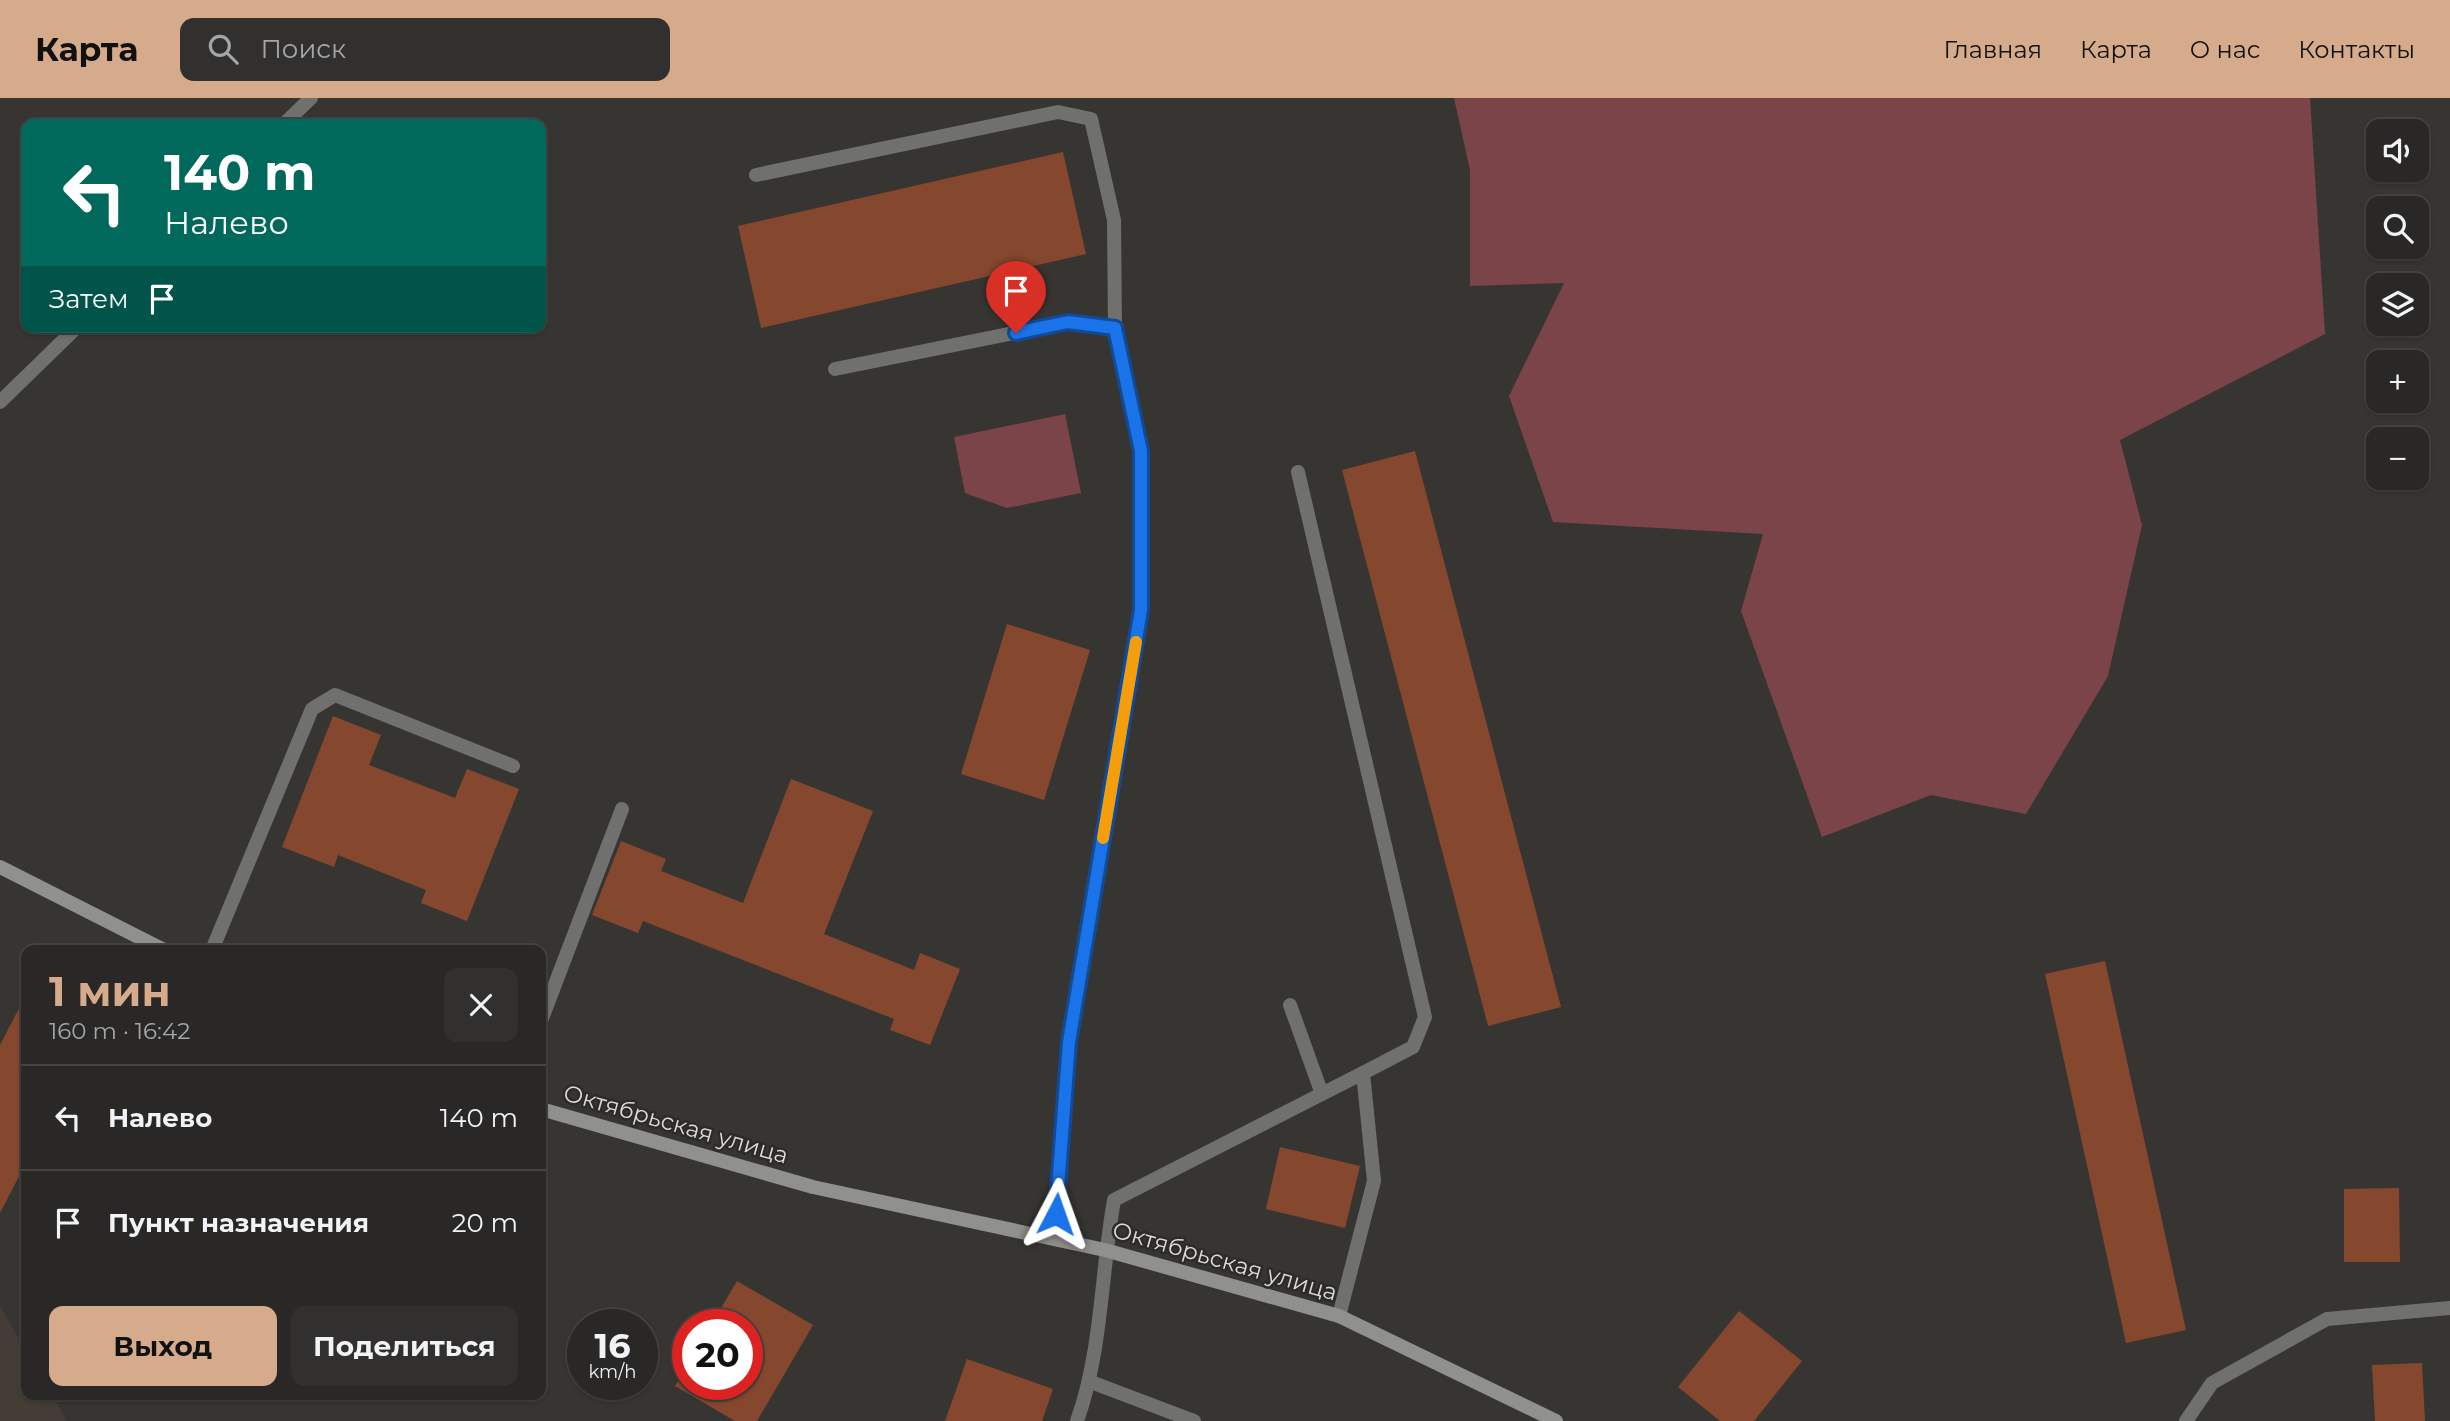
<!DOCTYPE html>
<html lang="ru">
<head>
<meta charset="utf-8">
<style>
  body { margin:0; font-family:Montserrat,sans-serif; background:#31302e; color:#f1f3f6; height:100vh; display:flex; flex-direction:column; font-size:26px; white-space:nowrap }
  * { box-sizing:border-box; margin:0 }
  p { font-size:23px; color:#a5a6a7 }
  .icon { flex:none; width:38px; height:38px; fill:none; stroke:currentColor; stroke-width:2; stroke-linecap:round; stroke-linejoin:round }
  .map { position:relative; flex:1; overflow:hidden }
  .sheet { position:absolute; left:21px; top:847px; width:525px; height:455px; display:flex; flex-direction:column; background:#292826; border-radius:14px; box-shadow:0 2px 5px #0004,0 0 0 2px #454443 }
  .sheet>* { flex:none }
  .hud { position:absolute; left:21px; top:21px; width:525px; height:214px; border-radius:14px; box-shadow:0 2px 5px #0004,0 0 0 2px #454443; background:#00695c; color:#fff; overflow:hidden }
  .tools { position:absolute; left:2366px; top:21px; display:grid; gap:14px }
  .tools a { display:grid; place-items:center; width:63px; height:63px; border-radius:14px; background:#292826; box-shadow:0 2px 5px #0004,0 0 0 2px #454443; font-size:35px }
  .speed { position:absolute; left:567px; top:1211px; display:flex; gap:14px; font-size:35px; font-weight:700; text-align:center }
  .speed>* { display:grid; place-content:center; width:91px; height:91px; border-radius:50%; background:#292826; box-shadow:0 2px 5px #0004,0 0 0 2px #454443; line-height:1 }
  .speed small { font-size:18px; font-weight:400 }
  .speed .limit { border:10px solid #d22; background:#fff; color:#111 }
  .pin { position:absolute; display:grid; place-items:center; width:60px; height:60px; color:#fff; margin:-72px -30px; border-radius:50% 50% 50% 0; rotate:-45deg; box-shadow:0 0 7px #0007 }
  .pin .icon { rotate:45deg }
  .me { position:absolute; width:77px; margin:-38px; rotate:4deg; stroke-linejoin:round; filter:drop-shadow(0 0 5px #0008) }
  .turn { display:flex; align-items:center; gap:24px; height:147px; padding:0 28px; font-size:32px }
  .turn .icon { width:91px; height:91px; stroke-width:2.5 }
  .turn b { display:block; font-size:49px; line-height:60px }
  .then { display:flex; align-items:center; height:66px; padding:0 28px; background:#0003; gap:14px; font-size:26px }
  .round { display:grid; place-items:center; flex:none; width:74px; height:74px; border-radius:14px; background:#31302e }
  .overview { display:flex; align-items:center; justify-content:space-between; height:119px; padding:0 28px }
  h1 { font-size:42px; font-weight:700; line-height:52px; color:#d6ab8b }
  .primary-button { display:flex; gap:14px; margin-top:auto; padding:14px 28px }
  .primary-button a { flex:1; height:80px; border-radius:14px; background:#d6ab8b; color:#111; font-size:28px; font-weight:700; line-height:80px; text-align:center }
  .primary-button a+a { background:#31302e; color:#f1f3f6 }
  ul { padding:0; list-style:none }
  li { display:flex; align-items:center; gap:21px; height:105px; padding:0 28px; border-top:2px solid #454443 }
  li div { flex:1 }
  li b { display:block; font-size:26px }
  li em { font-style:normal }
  header { display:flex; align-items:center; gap:42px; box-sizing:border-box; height:98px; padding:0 35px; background:#d6ab8b; color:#111 }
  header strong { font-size:33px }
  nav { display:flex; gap:38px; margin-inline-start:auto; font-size:24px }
  .search { width:490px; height:63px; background:#31302e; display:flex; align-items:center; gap:18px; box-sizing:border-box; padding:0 24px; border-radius:14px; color:#a5a6a7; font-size:26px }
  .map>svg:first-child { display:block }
</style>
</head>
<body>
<header>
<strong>Карта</strong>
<div class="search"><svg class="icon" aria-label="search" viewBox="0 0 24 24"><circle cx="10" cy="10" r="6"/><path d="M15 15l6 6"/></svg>Поиск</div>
<nav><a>Главная</a><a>Карта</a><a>О нас</a><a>Контакты</a></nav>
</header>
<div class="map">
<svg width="2450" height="1323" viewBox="0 0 2450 1323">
  <rect width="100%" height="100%" fill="#373532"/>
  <polygon fill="#433d35" points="0,1208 26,1253 26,1297 52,1297 67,1323 0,1323"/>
  <g fill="#7a4449">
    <polygon points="1454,0 2310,0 2325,236 2120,342 2142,427 2108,578 2026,716 1931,697 1822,739 1741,513 1763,436 1553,424 1509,298 1564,185 1470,188 1470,72"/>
    <polygon points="1065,316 1081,395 1007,410 965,395 954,339"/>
  </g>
  <g fill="#85482e">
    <polygon points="1063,54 1086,156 761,230 738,128"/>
    <polygon points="1415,353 1561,909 1488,928 1342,372"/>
    <polygon points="1007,526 1090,552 1044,702 961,676"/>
    <polygon points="333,618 381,637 369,667 455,700 467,671 519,691 467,823 421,805 426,792 338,757 334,769 282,749"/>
    <polygon points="791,681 873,713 824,836 914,872 920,855 960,871 930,947 890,932 894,921 643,823 638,835 592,817 621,743 666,761 661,773 743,805"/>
    <polygon points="2105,863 2186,1232 2126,1245 2045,876"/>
    <polygon points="26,897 26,1065 0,1115 0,947"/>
    <polygon points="1280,1049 1360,1068 1345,1130 1266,1111"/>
    <polygon points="2399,1090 2400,1164 2344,1164 2344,1091"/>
    <polygon points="737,1183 813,1227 757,1323 735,1323 675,1288 688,1267 688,1286 747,1286 747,1227 711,1227"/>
    <polygon points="1739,1213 1802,1263 1754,1323 1720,1323 1678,1289"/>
    <polygon points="967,1261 1053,1291 1042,1323 945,1323"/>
    <polygon points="2422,1265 2425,1323 2375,1323 2372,1267"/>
  </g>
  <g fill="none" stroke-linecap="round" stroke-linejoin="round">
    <g stroke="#70706e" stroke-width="14">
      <polyline points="756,77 1058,14 1091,21 1114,122 1115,230 1141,353 1141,512 1069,944 1054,1140"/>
      <polyline points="835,271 1068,224 1115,230"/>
      <polyline points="1298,374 1425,919 1413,949 1363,975 1374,1083 1339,1218"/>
      <polyline points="212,852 312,611 335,597 513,668"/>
      <polyline points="1290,907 1322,996"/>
      <polyline points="541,923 622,711"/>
      <polyline points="1091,1284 1194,1323"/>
      <path d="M1077 1323C1102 1253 1101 1175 1114 1102L1363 975"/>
    </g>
    <g stroke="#70706e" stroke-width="14">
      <polyline points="284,26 311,0"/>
      <polyline points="0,304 77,229"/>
      <polyline points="2186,1323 2212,1285 2327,1221 2450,1210"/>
    </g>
    <g stroke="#90908d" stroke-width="14">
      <polyline points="0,769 164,852"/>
      <polyline points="541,1011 813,1089 1105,1152 1339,1218 1556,1323"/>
    </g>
  </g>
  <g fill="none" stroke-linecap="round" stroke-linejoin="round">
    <defs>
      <polyline id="route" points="1016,235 1068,224 1115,230 1141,353 1141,512 1069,944 1056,1116"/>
    </defs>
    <use href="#route" stroke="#114b97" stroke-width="18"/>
    <use href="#route" stroke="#1a73e8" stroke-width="12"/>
    <polyline stroke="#f59e0b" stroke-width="12" points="1103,740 1136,544"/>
  </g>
  <g text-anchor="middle" stroke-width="5" stroke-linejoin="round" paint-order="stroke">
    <g font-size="23" fill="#dbdad8" stroke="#2d2b28">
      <text transform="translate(676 1026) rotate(16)" y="8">Октябрьская улица</text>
      <text transform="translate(1225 1163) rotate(16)" y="8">Октябрьская улица</text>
    </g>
  </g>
</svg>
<div class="tools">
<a><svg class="icon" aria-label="sound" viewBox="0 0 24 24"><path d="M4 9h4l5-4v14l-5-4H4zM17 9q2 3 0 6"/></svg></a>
<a><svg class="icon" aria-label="search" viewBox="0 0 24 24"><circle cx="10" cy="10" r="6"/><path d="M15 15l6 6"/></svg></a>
<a><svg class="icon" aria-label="layers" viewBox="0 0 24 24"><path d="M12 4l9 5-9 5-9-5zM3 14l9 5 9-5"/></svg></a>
<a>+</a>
<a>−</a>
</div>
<div class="speed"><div>16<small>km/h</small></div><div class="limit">20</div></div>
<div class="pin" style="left:1016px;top:235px;background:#d93025"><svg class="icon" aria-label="arrive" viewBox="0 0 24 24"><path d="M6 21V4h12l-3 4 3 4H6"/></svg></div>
<svg class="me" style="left:1056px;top:1116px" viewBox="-20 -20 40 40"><path d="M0-17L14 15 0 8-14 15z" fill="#1a73e8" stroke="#fff" stroke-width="4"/></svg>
<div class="hud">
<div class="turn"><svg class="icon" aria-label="left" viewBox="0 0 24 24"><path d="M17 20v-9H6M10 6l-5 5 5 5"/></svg><div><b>140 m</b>Налево</div></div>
<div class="then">Затем<svg class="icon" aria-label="arrive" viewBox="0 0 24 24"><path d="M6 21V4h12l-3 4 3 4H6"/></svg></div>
</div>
<section class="sheet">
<div class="overview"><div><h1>1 мин</h1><p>160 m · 16:42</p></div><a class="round"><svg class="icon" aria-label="close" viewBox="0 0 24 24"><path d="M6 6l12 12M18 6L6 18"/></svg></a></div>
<ul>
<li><svg class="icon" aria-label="left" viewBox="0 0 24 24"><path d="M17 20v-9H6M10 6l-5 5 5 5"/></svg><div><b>Налево</b></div><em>140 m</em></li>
<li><svg class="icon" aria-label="arrive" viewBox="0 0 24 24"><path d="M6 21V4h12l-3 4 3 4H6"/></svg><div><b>Пункт назначения</b></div><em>20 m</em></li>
</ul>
<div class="primary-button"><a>Выход</a><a>Поделиться</a></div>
</section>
</div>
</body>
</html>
